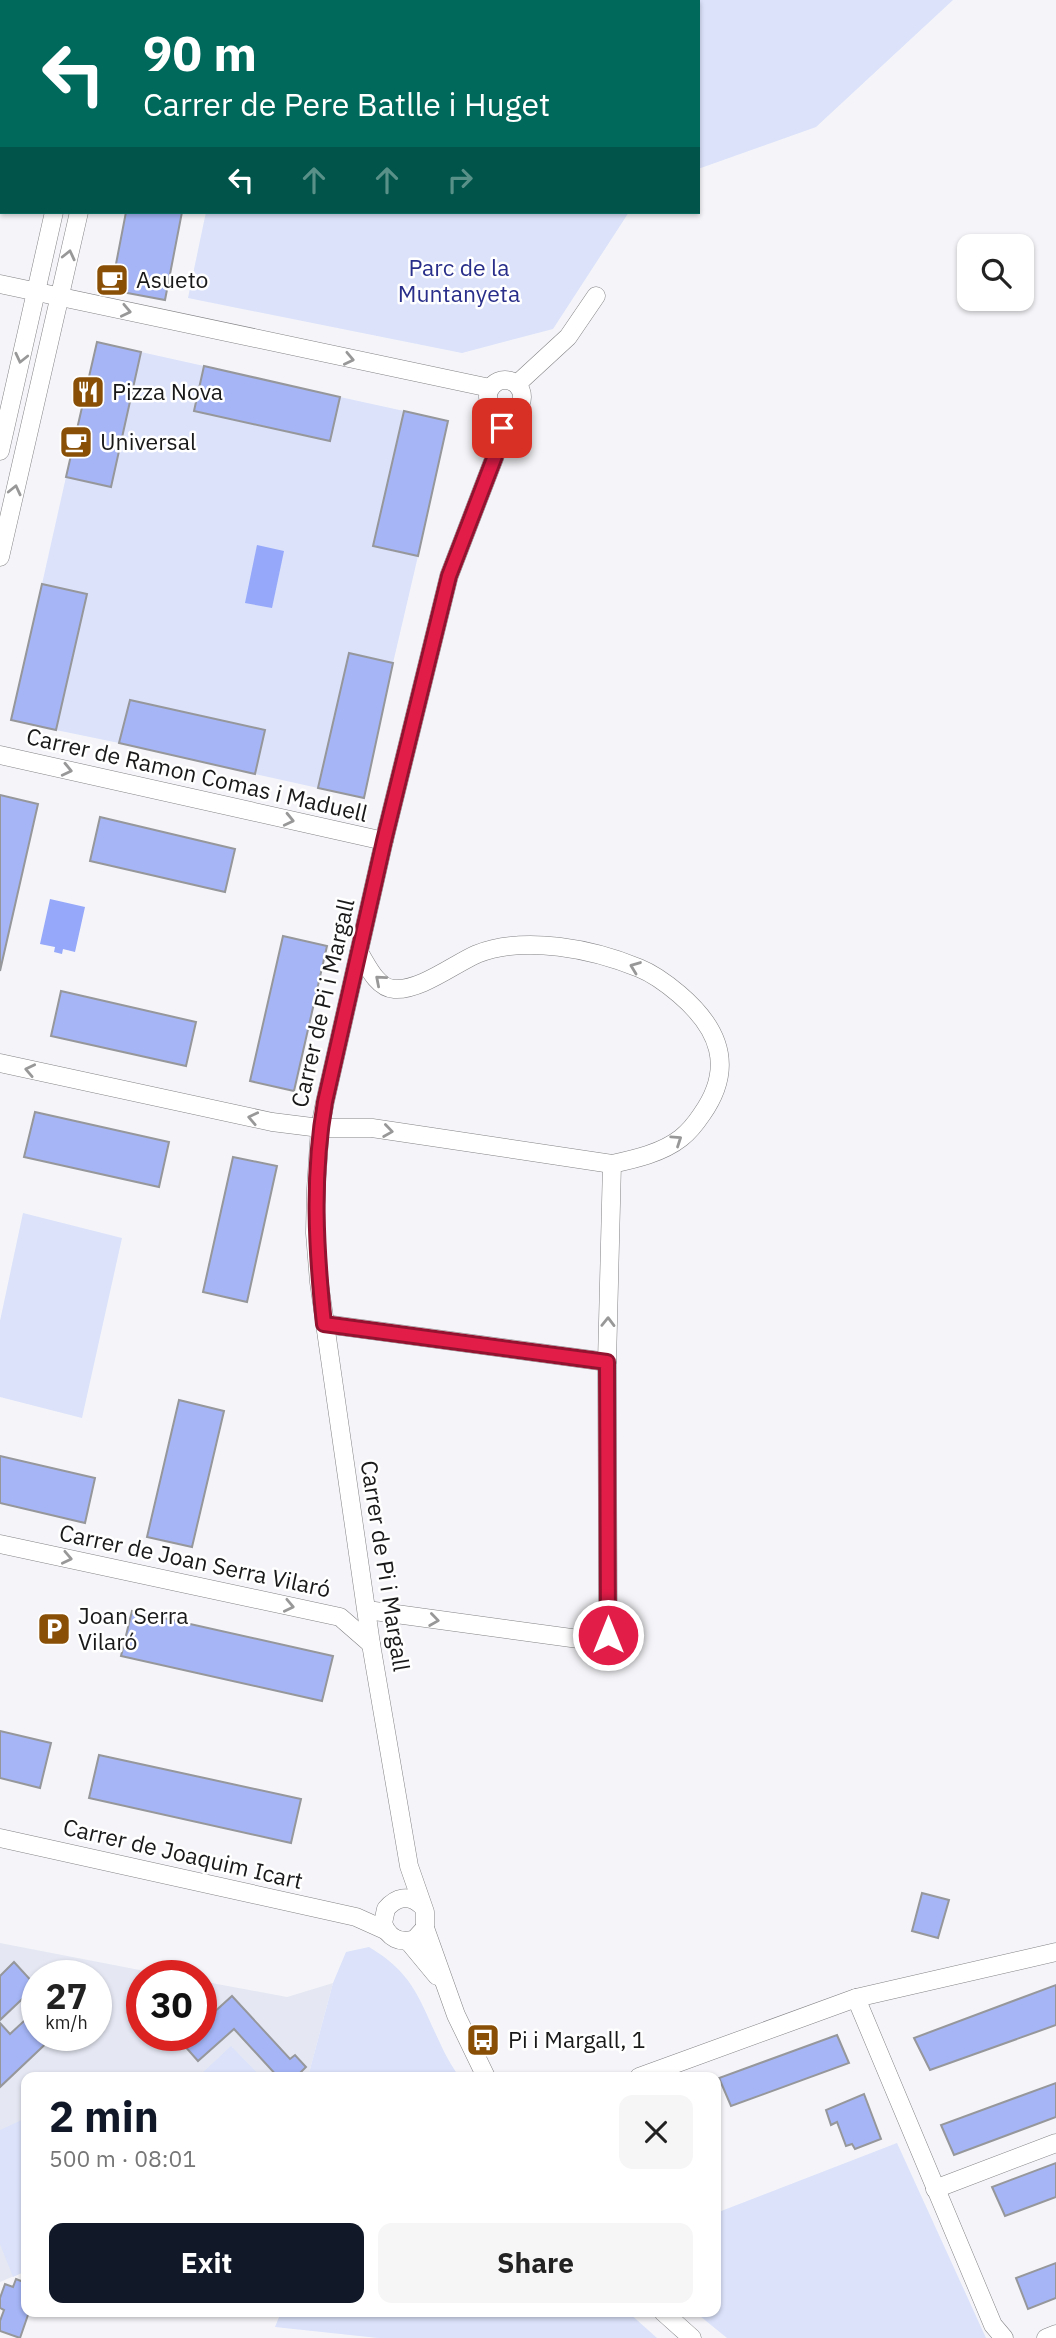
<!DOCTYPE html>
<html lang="en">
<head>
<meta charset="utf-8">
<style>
  body { margin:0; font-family:"IBM Plex Sans",sans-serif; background:#f6f6f6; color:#222; height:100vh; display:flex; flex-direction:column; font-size:26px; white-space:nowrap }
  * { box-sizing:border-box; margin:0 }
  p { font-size:23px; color:#767676 }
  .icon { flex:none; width:38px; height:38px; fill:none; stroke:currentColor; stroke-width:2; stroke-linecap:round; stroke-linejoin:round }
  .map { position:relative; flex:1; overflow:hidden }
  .sheet { position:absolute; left:21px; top:2072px; width:700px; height:245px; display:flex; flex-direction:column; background:#fff; border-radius:14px; box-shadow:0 2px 5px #0004 }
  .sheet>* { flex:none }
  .hud { position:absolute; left:0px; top:0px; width:700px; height:214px; box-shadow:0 2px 5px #0004; background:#00695c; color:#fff; overflow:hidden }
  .controls { position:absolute; left:957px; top:234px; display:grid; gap:14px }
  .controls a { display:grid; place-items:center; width:77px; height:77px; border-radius:14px; background:#fff; box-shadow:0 2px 5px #0004; font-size:35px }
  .speed { position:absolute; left:21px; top:1960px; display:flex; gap:14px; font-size:35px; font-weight:700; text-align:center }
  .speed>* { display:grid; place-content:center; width:91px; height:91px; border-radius:50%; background:#fff; box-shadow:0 2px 5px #0004; line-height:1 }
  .speed small { font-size:18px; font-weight:400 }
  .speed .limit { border:10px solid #d22; background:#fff; color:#111 }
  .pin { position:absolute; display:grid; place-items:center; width:60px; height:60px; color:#fff; margin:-30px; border-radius:14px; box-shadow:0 4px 10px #0006 }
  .me { position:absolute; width:77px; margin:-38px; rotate:0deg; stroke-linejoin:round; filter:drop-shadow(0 0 5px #0008) }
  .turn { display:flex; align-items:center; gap:24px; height:147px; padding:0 28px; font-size:32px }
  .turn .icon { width:91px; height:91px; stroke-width:2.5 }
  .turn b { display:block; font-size:49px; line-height:60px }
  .lanes { display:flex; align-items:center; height:66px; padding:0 28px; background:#0003; justify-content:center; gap:35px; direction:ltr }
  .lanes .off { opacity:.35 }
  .round { display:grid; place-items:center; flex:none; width:74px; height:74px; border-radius:14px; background:#f6f6f6 }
  .headline { display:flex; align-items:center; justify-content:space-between; height:119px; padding:0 28px }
  h1 { font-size:42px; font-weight:700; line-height:52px; color:#111827 }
  .cta { display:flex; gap:14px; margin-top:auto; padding:14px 28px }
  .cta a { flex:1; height:80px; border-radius:14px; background:#111827; color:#fff; font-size:28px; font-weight:700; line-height:80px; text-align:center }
  .cta a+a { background:#f6f6f6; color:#222 }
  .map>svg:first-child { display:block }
</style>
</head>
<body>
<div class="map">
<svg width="1056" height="2338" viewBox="0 0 1056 2338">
  <rect width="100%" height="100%" fill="#f5f5f9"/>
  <path fill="#e5e8f3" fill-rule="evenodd" d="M0 1943 171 1976H142V2035H201V1981L287 1997 333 1983 308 2077H26V2271L0 2282ZM37 1976H96V2035H37Z"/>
  <g fill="#dbe2fa">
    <polygon points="253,0 953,0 816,127 698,169 698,2 253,2"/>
    <polygon points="206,212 629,212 553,329 462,353 188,298"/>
    <polygon points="141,352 204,366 330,441 340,397 404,411 373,546 418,556 393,663 349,654 318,788 255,774 264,730 130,700 119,743 56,730 86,595 42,584 66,477 111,487"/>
    <polygon points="23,1213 122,1238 82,1418 0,1397 0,1321"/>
    <path d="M369 1947C414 1974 419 1999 440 2043 445 2055 452 2066 459 2077H308L333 1983 346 1952Z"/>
    <polygon points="231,2046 261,2077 198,2077"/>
    <polygon points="26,2118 26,2271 13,2277 0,2244 0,2130"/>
    <polygon points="897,2143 986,2338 727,2338 695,2312 716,2312 716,2213"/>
    <polygon points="281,2312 628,2312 657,2338 378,2338 275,2327"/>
  </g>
  <g fill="#95a8f9">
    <polygon points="257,545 284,551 272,608 245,603"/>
    <polygon points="50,899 85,907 75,952 63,949 62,954 54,952 55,947 40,944"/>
  </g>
  <g fill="#a5b5f6" stroke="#96979a" stroke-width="2">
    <rect x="0" y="59" width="2" height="141"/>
    <polygon points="126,212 182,212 165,300 111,290"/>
    <polygon points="97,342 141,352 111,487 66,477"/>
    <polygon points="204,366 340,397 330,441 194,411"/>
    <polygon points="404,411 448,421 418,556 373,546"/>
    <polygon points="42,584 87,594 56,730 11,720"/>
    <polygon points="349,653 393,663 364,798 318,788"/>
    <polygon points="130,700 265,730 255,774 119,743"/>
    <polygon points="0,795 38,804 0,971"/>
    <polygon points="100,817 235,849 225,892 90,861"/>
    <polygon points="283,936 327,946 294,1091 250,1081"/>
    <polygon points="61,991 196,1022 186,1066 51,1036"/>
    <polygon points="35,1112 169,1142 159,1187 24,1157"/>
    <polygon points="233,1157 277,1166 247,1302 203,1292"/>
    <polygon points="179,1400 224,1411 192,1547 147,1537"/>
    <polygon points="0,1456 95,1478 85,1523 0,1503"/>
    <polygon points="132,1611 333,1656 322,1701 121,1656"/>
    <polygon points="0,1731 51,1743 40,1788 0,1778"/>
    <polygon points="99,1755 301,1799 291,1843 89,1798"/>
    <polygon points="922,1893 949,1900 938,1938 912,1931"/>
    <polygon points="14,1962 36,1986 0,2020 0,1976"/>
    <polygon points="1056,1985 1056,2025 930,2070 914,2038"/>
    <polygon points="232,1996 290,2059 295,2055 306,2067 296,2077 278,2077 234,2029 198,2061 175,2035 201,2035 201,2024"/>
    <polygon points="37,2009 37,2035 55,2035 0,2087 0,2023 10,2034"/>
    <polygon points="837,2035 849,2063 731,2106 719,2078"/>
    <polygon points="1056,2083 1056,2117 954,2155 941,2125"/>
    <polygon points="864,2094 881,2139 855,2149 852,2144 846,2146 837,2122 831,2125 826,2110"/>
    <polygon points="1056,2163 1056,2197 1005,2216 992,2187"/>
    <polygon points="1056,2263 1056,2298 1028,2309 1016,2278"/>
    <polygon points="16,2279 26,2283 26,2312 29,2312 20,2338 0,2331 0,2321 4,2310 0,2308 0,2298 5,2284 13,2287"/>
  </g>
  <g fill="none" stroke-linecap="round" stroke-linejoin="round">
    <defs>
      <g id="minor">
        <polyline points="101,2 101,0"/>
        <polyline points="126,2 126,0"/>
        <polyline points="0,284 490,388"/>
        <circle cx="505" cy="397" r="17"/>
        <polyline points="517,384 568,337 596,296"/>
        <polyline points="0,451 54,212"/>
        <polyline points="0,557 79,212"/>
        <polyline points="0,755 384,841"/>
        <path d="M359 952C367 965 377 988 394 989 420 991 454 964 477 954 525 935 593 949 639 968 654 974 666 983 679 994 719 1028 735 1067 702 1114 696 1123 690 1131 681 1138 662 1153 635 1159 612 1164L607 1362 608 1635 586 1640 367 1610"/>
        <polyline points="0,1063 272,1122 320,1128 372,1128 612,1164"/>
        <polyline points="325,1324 607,1362"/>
        <polyline points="0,1544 340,1617 371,1644"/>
        <polyline points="0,1838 356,1917 385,1930"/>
        <path d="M421 1905C409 1894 396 1897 386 1909L383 1923C388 1938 400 1944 415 1939L425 1928"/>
        <polyline points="408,1941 437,1976"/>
        <polyline points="856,1998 993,2325 1004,2338"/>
        <polyline points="486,2077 456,2015 425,1928 425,1912 409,1866 371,1644 319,1282 315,1233 316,1189 320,1128 325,1102 384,841 449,576 495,456 502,428 502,414"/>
        <polyline points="639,2077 856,1998 1056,1952"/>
        <polyline points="935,2189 1056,2143"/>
        <polyline points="663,2312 692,2338"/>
        <polyline points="1046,2338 1056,2334"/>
      </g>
    </defs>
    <use href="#minor" stroke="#838386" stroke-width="19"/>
    <use href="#minor" stroke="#fff" stroke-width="18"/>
  </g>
  <defs><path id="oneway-chevron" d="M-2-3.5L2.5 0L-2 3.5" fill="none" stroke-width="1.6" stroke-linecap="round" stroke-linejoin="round" transform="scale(1.75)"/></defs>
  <g stroke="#989898">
    <use href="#oneway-chevron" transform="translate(69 255) rotate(-77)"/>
    <use href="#oneway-chevron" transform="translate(126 311) rotate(12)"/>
    <use href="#oneway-chevron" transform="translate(21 358) rotate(103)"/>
    <use href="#oneway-chevron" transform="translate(349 359) rotate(12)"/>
    <use href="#oneway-chevron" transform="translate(15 490) rotate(-77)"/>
    <use href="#oneway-chevron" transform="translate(67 770) rotate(13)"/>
    <use href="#oneway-chevron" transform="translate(289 820) rotate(13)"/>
    <use href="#oneway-chevron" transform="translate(635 967) rotate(-159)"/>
    <use href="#oneway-chevron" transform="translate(380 980) rotate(-139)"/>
    <use href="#oneway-chevron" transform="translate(30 1070) rotate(-168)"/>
    <use href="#oneway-chevron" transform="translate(253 1118) rotate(-168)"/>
    <use href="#oneway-chevron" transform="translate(388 1131) rotate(8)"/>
    <use href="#oneway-chevron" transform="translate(677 1140) rotate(-34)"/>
    <use href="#oneway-chevron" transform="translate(608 1322) rotate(-89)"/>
    <use href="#oneway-chevron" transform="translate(67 1558) rotate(12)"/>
    <use href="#oneway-chevron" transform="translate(289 1606) rotate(12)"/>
    <use href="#oneway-chevron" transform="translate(434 1620) rotate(8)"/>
  </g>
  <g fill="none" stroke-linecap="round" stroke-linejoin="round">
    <defs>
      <path id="route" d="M502 428 495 456 449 576 384 841 325 1102C312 1176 316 1249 324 1324L607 1362 608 1635"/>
    </defs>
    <use href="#route" stroke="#92132f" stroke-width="18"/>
    <use href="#route" stroke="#e11d48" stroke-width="12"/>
  </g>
  <defs>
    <symbol id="cafe-square" viewBox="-11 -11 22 22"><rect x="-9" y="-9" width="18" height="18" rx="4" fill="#894f06" stroke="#fff"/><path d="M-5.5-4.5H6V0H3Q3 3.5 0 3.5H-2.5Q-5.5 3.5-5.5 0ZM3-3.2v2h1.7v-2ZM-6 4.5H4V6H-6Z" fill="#fff"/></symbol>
    <symbol id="restaurant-square" viewBox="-11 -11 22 22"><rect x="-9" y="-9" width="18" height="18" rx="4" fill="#894f06" stroke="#fff"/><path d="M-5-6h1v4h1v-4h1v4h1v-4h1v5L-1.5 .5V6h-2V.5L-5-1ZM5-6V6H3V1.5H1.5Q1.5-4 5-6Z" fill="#fff"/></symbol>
    <symbol id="parking-square" viewBox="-11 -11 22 22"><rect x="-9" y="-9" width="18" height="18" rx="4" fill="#894f06" stroke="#fff"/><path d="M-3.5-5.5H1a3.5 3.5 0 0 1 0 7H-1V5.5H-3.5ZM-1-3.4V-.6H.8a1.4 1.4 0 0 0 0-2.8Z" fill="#fff"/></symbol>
    <symbol id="bus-square" viewBox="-11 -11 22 22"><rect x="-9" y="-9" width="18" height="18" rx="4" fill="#894f06" stroke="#fff"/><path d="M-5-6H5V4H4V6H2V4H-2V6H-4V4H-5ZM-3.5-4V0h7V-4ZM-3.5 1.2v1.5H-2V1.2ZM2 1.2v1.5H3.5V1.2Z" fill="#fff"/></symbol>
  </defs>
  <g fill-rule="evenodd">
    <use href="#cafe-square" x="93" y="261" width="38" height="38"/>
    <use href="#restaurant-square" x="69" y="373" width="38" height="38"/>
    <use href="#cafe-square" x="57" y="423" width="38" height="38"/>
    <use href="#parking-square" x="35" y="1610" width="38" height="38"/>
    <use href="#bus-square" x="464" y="2021" width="38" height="38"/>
  </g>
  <g text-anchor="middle" stroke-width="5" stroke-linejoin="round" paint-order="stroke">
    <g font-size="23" fill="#282e89" stroke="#fff">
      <text x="459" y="276">Parc de la<tspan x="459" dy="26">Muntanyeta</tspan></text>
    </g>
    <g font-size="23" fill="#19191a" stroke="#fff" text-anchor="start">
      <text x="136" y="288">Asueto</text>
      <text x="112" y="400">Pizza Nova</text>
      <text x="100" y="450">Universal</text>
      <text x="78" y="1624">Joan Serra<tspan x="78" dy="26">Vilaró</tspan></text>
      <text x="508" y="2048">Pi i Margall, 1</text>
    </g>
    <g font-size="23" fill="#19191a" stroke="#fff">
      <text transform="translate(197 775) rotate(13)" y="8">Carrer de Ramon Comas i Maduell</text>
      <text transform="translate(323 1003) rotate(-77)" y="8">Carrer de Pi i Margall</text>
      <text transform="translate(195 1561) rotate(12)" y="8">Carrer de Joan Serra Vilaró</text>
      <text transform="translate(385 1566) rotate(81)" y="8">Carrer de Pi i Margall</text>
      <text transform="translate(183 1854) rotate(13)" y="8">Carrer de Joaquim Icart</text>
    </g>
  </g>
</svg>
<div class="controls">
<a><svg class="icon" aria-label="search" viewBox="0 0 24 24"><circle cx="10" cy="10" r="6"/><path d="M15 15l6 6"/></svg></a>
</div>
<div class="speed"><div>27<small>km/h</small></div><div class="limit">30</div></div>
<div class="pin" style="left:502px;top:428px;background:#d93025"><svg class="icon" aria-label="arrive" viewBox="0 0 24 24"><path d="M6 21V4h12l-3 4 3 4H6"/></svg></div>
<svg class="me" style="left:608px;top:1635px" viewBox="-20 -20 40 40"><circle r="17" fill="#e11d48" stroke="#fff" stroke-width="3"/><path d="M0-11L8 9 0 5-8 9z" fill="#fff"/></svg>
<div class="hud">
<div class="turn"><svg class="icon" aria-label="left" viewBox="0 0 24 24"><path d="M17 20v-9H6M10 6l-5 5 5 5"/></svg><div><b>90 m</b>Carrer de Pere Batlle i Huget</div></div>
<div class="lanes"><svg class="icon" aria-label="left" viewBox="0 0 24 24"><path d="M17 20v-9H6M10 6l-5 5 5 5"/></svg><svg class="icon off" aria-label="ahead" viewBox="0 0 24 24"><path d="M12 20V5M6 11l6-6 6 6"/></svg><svg class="icon off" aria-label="ahead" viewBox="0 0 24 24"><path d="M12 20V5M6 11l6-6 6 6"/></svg><svg class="icon off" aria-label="right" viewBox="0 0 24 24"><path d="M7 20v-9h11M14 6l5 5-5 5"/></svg></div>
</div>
<section class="sheet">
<div class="headline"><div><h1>2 min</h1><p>500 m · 08:01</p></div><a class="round"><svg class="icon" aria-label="close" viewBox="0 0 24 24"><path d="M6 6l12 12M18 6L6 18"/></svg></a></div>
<div class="cta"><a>Exit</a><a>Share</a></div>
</section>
</div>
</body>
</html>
